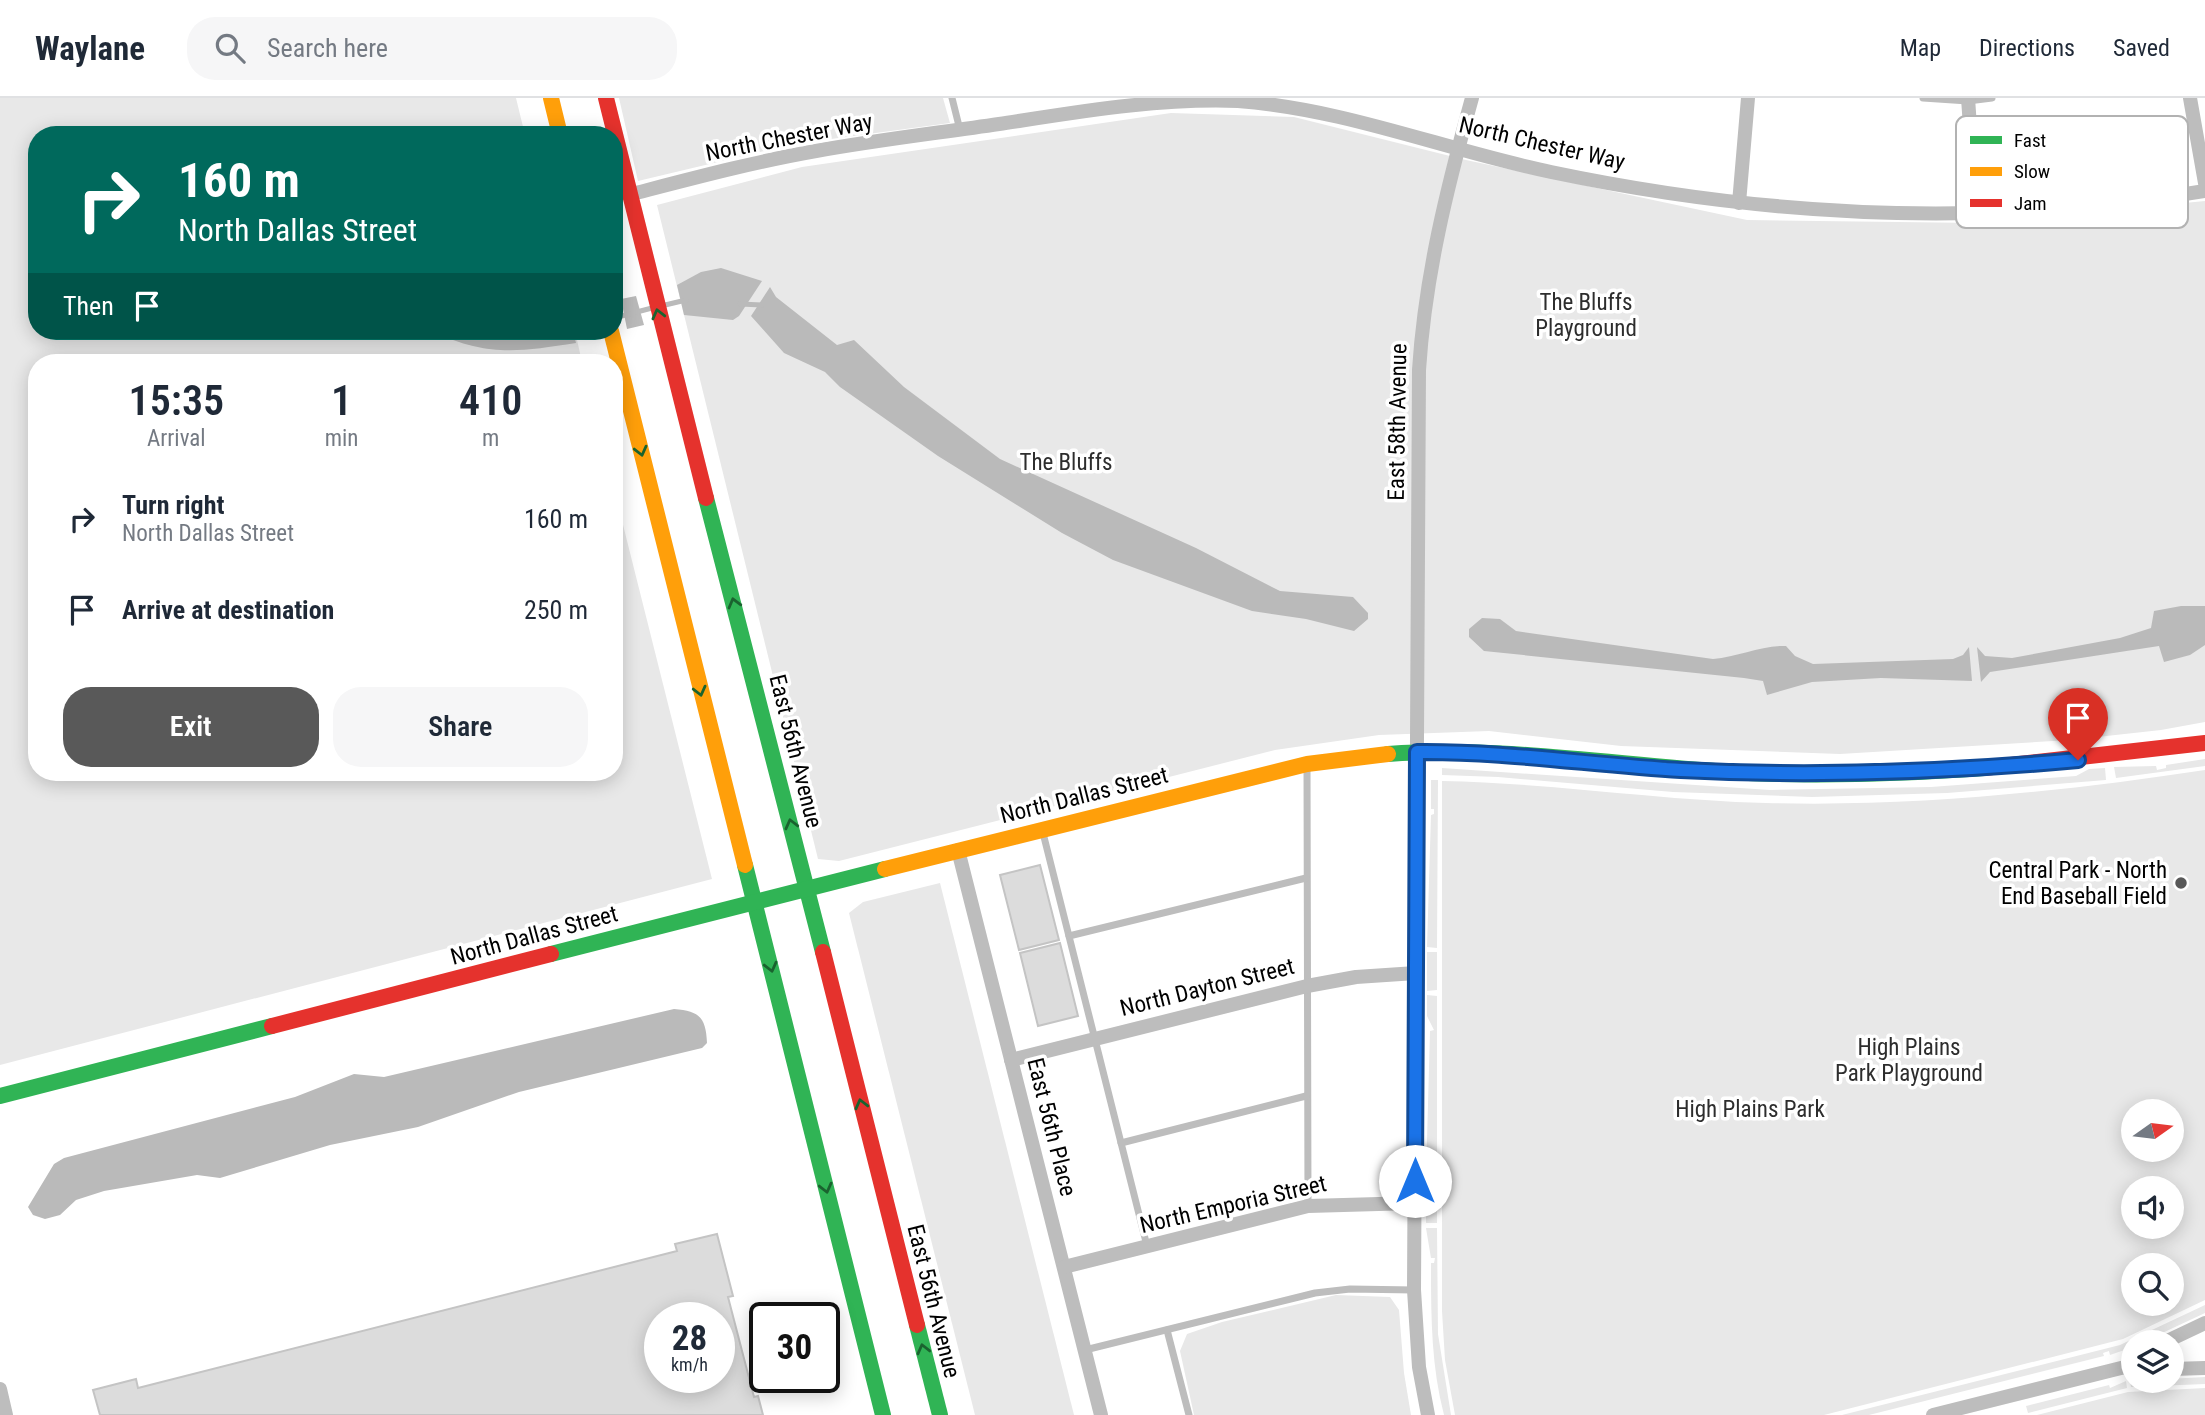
<!DOCTYPE html>
<html lang="en">
<head>
<meta charset="utf-8">
<style>
  body { margin:0; font-family:"Roboto Condensed",sans-serif; background:#f6f6f7; color:#1f2937; height:100vh; display:flex; flex-direction:column; font-size:26px; white-space:nowrap }
  * { box-sizing:border-box; margin:0 }
  p { font-size:23px; color:#747a83 }
  .icon { flex:none; width:38px; height:38px; fill:none; stroke:currentColor; stroke-width:2; stroke-linecap:round; stroke-linejoin:round }
  .map { position:relative; flex:1; overflow:hidden }
  .sheet { position:absolute; left:28px; top:256px; width:595px; height:427px; display:flex; flex-direction:column; background:#fff; border-radius:28px; box-shadow:0 4px 18px #0003 }
  .sheet>* { flex:none }
  .top-card { position:absolute; left:28px; top:28px; width:595px; height:214px; border-radius:28px; box-shadow:0 4px 18px #0003; background:#00695c; color:#fff; overflow:hidden }
  .needle { width:46px; rotate:76deg }
  .tools { position:absolute; left:2121px; top:1001px; display:grid; gap:14px }
  .tools a { display:grid; place-items:center; width:63px; height:63px; border-radius:50%; background:#fff; box-shadow:0 4px 18px #0003; font-size:35px }
  .speed { position:absolute; left:644px; top:1204px; display:flex; gap:14px; font-size:35px; font-weight:700; text-align:center }
  .speed>* { display:grid; place-content:center; width:91px; height:91px; border-radius:50%; background:#fff; box-shadow:0 4px 18px #0003; line-height:1 }
  .speed small { font-size:18px; font-weight:400 }
  .speed .limit { border:4px solid #111; border-radius:10px; background:#fff; color:#111 }
  .pin { position:absolute; display:grid; place-items:center; width:60px; height:60px; color:#fff; margin:-72px -30px; border-radius:50% 50% 50% 0; rotate:-45deg; box-shadow:0 0 7px #0007 }
  .pin .icon { rotate:45deg }
  .me { position:absolute; width:77px; margin:-38px; rotate:0deg; stroke-linejoin:round; filter:drop-shadow(0 0 5px #0008) }
  .turn { display:flex; align-items:center; gap:24px; height:147px; padding:0 35px; font-size:32px }
  .turn .icon { width:91px; height:91px; stroke-width:2.5 }
  .turn b { display:block; font-size:49px; line-height:60px }
  .then { display:flex; align-items:center; height:66px; padding:0 35px; background:#0003; gap:14px; font-size:26px }
  .eta { display:flex; justify-content:space-evenly; align-items:center; height:119px; text-align:center }
  .eta b { font-size:42px; font-weight:600; line-height:49px }
  .cta { display:flex; gap:14px; margin-top:auto; padding:14px 35px }
  .cta a { flex:1; height:80px; border-radius:28px; background:#595959; color:#fff; font-size:28px; font-weight:600; line-height:80px; text-align:center }
  .cta a+a { background:#f6f6f7; color:#1f2937 }
  ul { padding:0; list-style:none }
  li { display:flex; align-items:center; gap:21px; height:91px; padding:0 35px }
  li div { flex:1 }
  li b { display:block; font-size:26px }
  li em { font-style:normal }
  header { display:flex; align-items:center; gap:42px; box-sizing:border-box; height:98px; padding:0 35px; background:#fff; border-bottom:2px solid #e0e1e3 }
  header strong { font-size:33px }
  nav { display:flex; gap:38px; margin-inline-start:auto; font-size:24px }
  .search { width:490px; height:63px; background:#f6f6f7; display:flex; align-items:center; gap:18px; box-sizing:border-box; padding:0 24px; border-radius:28px; color:#747a83; font-size:26px }
  .map>svg:first-child { display:block }
</style>
</head>
<body>
<header>
<strong>Waylane</strong>
<div class="search"><svg class="icon" aria-label="search" viewBox="0 0 24 24"><circle cx="10" cy="10" r="6"/><path d="M15 15l6 6"/></svg>Search here</div>
<nav><a>Map</a><a>Directions</a><a>Saved</a></nav>
</header>
<div class="map">
<svg width="2205" height="1317" viewBox="0 0 2205 1317">
  <rect width="100%" height="100%" fill="#fff"/>
  <g fill="#e8e8e8" fill-rule="evenodd">
    <polygon points="0,0 516,0 525,37 37,37 37,233 575,233 582,264 37,264 37,674 614,674 614,391 712,781 0,967"/>
    <polygon points="619,0 943,0 950,25 794,46 638,83"/>
    <polygon points="1171,15 1294,19 1466,62 1747,122 1977,125 2205,103 2205,624 2161,632 2070,642 1840,656 1621,648 1489,633 1379,637 1275,652 839,763 818,761 657,107 802,69"/>
    <polygon points="2205,661 2205,668 2116,680 2114,669 2156,668 2157,672 2166,670 2166,667"/>
    <polygon points="1442,670 1770,692 1931,689 2076,678 2089,671 2105,670 2106,682 1947,695 1812,699 1673,694 1498,679 1442,677"/>
    <path d="M2205 672V1202L2123 1241 1824 1317H1455L1445 1262 1442 1213V683C1550 685 1657 702 1766 705 1914 709 2059 694 2205 672ZM2133 1013H2172V1052H2133ZM2133 1090H2172V1129H2133ZM2133 1167H2172V1206H2133Z"/>
    <polygon points="1431,682 1438,682 1437,850 1427,849 1431,717 1434,716 1434,711 1431,711"/>
    <polygon points="940,785 1074,1317 975,1317 849,815 863,804"/>
    <polygon points="1427,854 1437,854 1437,892 1427,893"/>
    <polygon points="1427,897 1437,898 1437,1080 1426,1080 1430,933 1434,932 1427,918"/>
    <rect x="1426" y="1085" width="11" height="40"/>
    <path d="M1426 1130H1437L1438 1236 1451 1317H1444C1431 1267 1431 1217 1431 1165H1434L1435 1160H1431Z"/>
    <polygon points="1336,1197 1390,1199 1399,1212 1404,1275 1411,1317 1194,1317 1180,1253 1187,1236 1222,1224"/>
    <polygon points="2205,1207 2205,1215 2143,1244 2133,1244 2133,1249 2110,1257 2109,1253 2103,1255 2104,1258 1869,1317 1842,1317 2120,1247"/>
    <polygon points="2205,1279 2205,1286 2131,1289 2130,1283"/>
    <polygon points="2126,1283 2127,1290 2028,1315 2026,1308 2109,1287 2110,1290"/>
    <polygon points="2205,1290 2205,1317 2037,1317 2128,1294"/>
  </g>
  <g fill="#bababa">
    <polygon points="721,170 762,183 739,218 733,222 684,217 677,187 701,174"/>
    <polygon points="770,189 776,199 837,247 854,242 904,289 1000,361 1196,450 1280,493 1353,499 1368,515 1368,521 1354,533 1306,521 1252,513 1113,462 1062,435 938,358 840,289 825,274 784,255 751,218"/>
    <polygon points="636,198 644,227 627,231 621,201"/>
    <path d="M431 233H573L576 245C517 254 488 259 431 233Z"/>
    <polygon points="2181,508 2205,508 2205,547 2190,557 2164,564 2159,548 1990,574 1981,584 1977,549 1985,558 2012,560 2120,540 2151,530 2154,513"/>
    <path d="M1482 520 1500 521 1516 533 1713 561C1738 559 1762 547 1786 548L1795 558 1813 566 1953 561 1963 557 1969 549 1972 583 1881 580 1812 584 1767 597 1763 583 1744 580 1484 553 1469 539V531Z"/>
    <path d="M674 911C699 913 706 919 707 945L702 950 519 994 418 1029 330 1047 220 1080 197 1077 104 1093 76 1102 60 1117 45 1121 33 1117 28 1109 54 1066 64 1060 295 999 354 976 384 979Z"/>
  </g>
  <g fill="none" stroke-linecap="round" stroke-linejoin="round">
    <g stroke="#bababa" stroke-width="5">
      <polyline points="740,206 762,207"/>
      <polyline points="661,208 686,202"/>
      <polyline points="614,220 652,210"/>
    </g>
  </g>
  <g fill="#dcdcdc" stroke="#c4c4c4" stroke-width="2" fill-rule="evenodd">
    <polygon points="1040,767 1059,842 1019,852 1000,777"/>
    <polygon points="1060,845 1078,918 1038,928 1020,855"/>
    <path d="M717 1136 733 1198 728 1199 754 1299 758 1298 763 1317H100L93 1292 136 1281 138 1290 677 1153 675 1146ZM660 1220H719V1279H660Z"/>
  </g>
  <g fill="none" stroke-linecap="round" stroke-linejoin="round">
    <g stroke="#bdbdbd" stroke-width="7">
      <polyline points="952,0 960,32"/>
      <polyline points="1923,0 1968,3 1992,0"/>
      <polyline points="1307,666 1308,1108"/>
      <polyline points="1043,735 1147,1148"/>
      <polyline points="1069,838 1306,780"/>
      <polyline points="1121,1045 1306,998"/>
      <polyline points="1167,1232 1189,1317"/>
      <polyline points="1085,1252 1315,1195 1350,1191 1414,1192"/>
    </g>
    <g stroke="#bdbdbd" stroke-width="14">
      <polyline points="1968,0 1976,115"/>
      <polyline points="2190,0 2205,85"/>
      <path d="M628 97C690 81 753 64 816 53 877 42 938 35 999 26 1078 14 1157 0 1238 3 1346 11 1445 52 1551 74 1766 119 1988 130 2205 93"/>
      <polyline points="1739,105 1748,0"/>
      <polyline points="958,752 1101,1317"/>
      <polyline points="1011,962 1307,888 1356,879 1416,875"/>
      <polyline points="1064,1169 1308,1108 1414,1105"/>
      <polyline points="2165,1244 2205,1225"/>
      <polyline points="2172,1271 2205,1270"/>
      <polyline points="0,1291 6,1317"/>
      <path d="M1428 1317 1419 1269 1414 1192 1419 272C1425 178 1447 90 1472 0"/>
      <polyline points="1933,1317 2133,1267"/>
    </g>
    <g stroke="#30b455" stroke-width="16">
      <polyline points="706,400 823,854"/>
      <path d="M1388 656C1502 648 1615 667 1728 674 1813 679 1899 676 1984 670"/>
      <polyline points="745,767 883,1317"/>
      <polyline points="551,856 885,771"/>
      <polyline points="0,998 272,928"/>
      <polyline points="917,1227 940,1317"/>
    </g>
    <g stroke="#ff9f0a" stroke-width="16">
      <polyline points="551,0 560,37"/>
      <polyline points="611,233 745,767"/>
      <polyline points="885,771 1307,666 1388,656"/>
    </g>
    <g stroke="#e5322d" stroke-width="16">
      <polyline points="606,0 706,400"/>
      <polyline points="1984,670 2205,645"/>
      <polyline points="823,854 917,1227"/>
      <polyline points="272,928 551,856"/>
    </g>
  </g>
  <defs><path id="oneway-chevron" d="M-2-3.5L2.5 0L-2 3.5" fill="none" stroke-width="1.6" stroke-linecap="round" stroke-linejoin="round" transform="scale(1.75)"/></defs>
  <g stroke="#1a632f">
    <use href="#oneway-chevron" transform="translate(658 216) rotate(-104)"/>
    <use href="#oneway-chevron" transform="translate(641 353) rotate(76)"/>
    <use href="#oneway-chevron" transform="translate(734 505) rotate(-105)"/>
    <use href="#oneway-chevron" transform="translate(700 593) rotate(76)"/>
    <use href="#oneway-chevron" transform="translate(791 726) rotate(-104)"/>
    <use href="#oneway-chevron" transform="translate(771 869) rotate(76)"/>
    <use href="#oneway-chevron" transform="translate(861 1006) rotate(-104)"/>
    <use href="#oneway-chevron" transform="translate(826 1090) rotate(76)"/>
    <use href="#oneway-chevron" transform="translate(923 1251) rotate(-104)"/>
  </g>
  <g fill="none" stroke-linecap="round" stroke-linejoin="round">
    <defs>
      <path id="route" d="M1415 1083 1417 654C1505 653 1593 667 1681 672 1814 679 1946 674 2078 662"/>
    </defs>
    <use href="#route" stroke="#114b97" stroke-width="18"/>
    <use href="#route" stroke="#1a73e8" stroke-width="12"/>
  </g>
  <circle fill="#595959" stroke="#fff" stroke-width="2.5" cx="2181" cy="785" r="7"/>
  <g text-anchor="middle" stroke-width="7" stroke-linejoin="round" paint-order="stroke">
    <g font-size="23" fill="#000" stroke="#fff">
      <text transform="translate(789 39) rotate(-11)" y="8">North Chester Way</text>
      <text transform="translate(1542 45) rotate(13)" y="8">North Chester Way</text>
      <text transform="translate(1397 324) rotate(-89)" y="8">East 58th Avenue</text>
      <text transform="translate(796 653) rotate(76)" y="8">East 56th Avenue</text>
      <text transform="translate(1084 697) rotate(-14)" y="8">North Dallas Street</text>
      <text transform="translate(534 837) rotate(-15)" y="8">North Dallas Street</text>
      <text transform="translate(1207 889) rotate(-14)" y="8">North Dayton Street</text>
      <text transform="translate(1052 1029) rotate(76)" y="8">East 56th Place</text>
      <text transform="translate(1233 1106) rotate(-13)" y="8">North Emporia Street</text>
      <text transform="translate(934 1203) rotate(76)" y="8">East 56th Avenue</text>
    </g>
    <g font-size="23" fill="#2d2d2d" stroke="#fff">
      <text x="1586" y="212">The Bluffs<tspan x="1586" dy="26">Playground</tspan></text>
      <text x="1066" y="372">The Bluffs</text>
      <text x="1909" y="957">High Plains<tspan x="1909" dy="26">Park Playground</tspan></text>
      <text x="1750" y="1019">High Plains Park</text>
    </g>
    <g font-size="23" fill="#000" stroke="#fff" text-anchor="end">
      <text x="2167" y="780">Central Park - North<tspan x="2167" dy="26">End Baseball Field</tspan></text>
    </g>
  </g>
  <rect x="1956" y="18" width="232" height="112" rx="10" fill="#fff" stroke="#b2b2b2" stroke-width="2"/>
  <rect x="1970" y="38" width="32" height="8" fill="#30b455"/>
  <rect x="1970" y="69" width="32" height="9" fill="#ff9f0a"/>
  <rect x="1970" y="101" width="32" height="8" fill="#e5322d"/>
  <g font-size="19" fill="#000">
    <text x="2014" y="49">Fast</text>
    <text x="2014" y="80">Slow</text>
    <text x="2014" y="112">Jam</text>
  </g>
</svg>
<div class="tools">
<a><svg class="needle" viewBox="-14 -14 28 28"><path d="M0-13l5 13h-10z" fill="#e53935"/><path d="M0 13l5-13h-10z" fill="#747a83"/></svg></a>
<a><svg class="icon" aria-label="sound" viewBox="0 0 24 24"><path d="M4 9h4l5-4v14l-5-4H4zM17 9q2 3 0 6"/></svg></a>
<a><svg class="icon" aria-label="search" viewBox="0 0 24 24"><circle cx="10" cy="10" r="6"/><path d="M15 15l6 6"/></svg></a>
<a><svg class="icon" aria-label="layers" viewBox="0 0 24 24"><path d="M12 4l9 5-9 5-9-5zM3 14l9 5 9-5"/></svg></a>
</div>
<div class="speed"><div>28<small>km/h</small></div><div class="limit">30</div></div>
<div class="pin" style="left:2078px;top:662px;background:#d93025"><svg class="icon" aria-label="arrive" viewBox="0 0 24 24"><path d="M6 21V4h12l-3 4 3 4H6"/></svg></div>
<svg class="me" style="left:1415px;top:1083px" viewBox="-20 -20 40 40"><circle r="19" fill="#fff"/><path d="M0-13L10 11 0 6-10 11z" fill="#1a73e8"/></svg>
<div class="top-card">
<div class="turn"><svg class="icon" aria-label="right" viewBox="0 0 24 24"><path d="M7 20v-9h11M14 6l5 5-5 5"/></svg><div><b>160 m</b>North Dallas Street</div></div>
<div class="then">Then<svg class="icon" aria-label="arrive" viewBox="0 0 24 24"><path d="M6 21V4h12l-3 4 3 4H6"/></svg></div>
</div>
<section class="sheet">
<div class="eta">
<div><b>15:35</b><p>Arrival</p></div>
<div><b>1</b><p>min</p></div>
<div><b>410</b><p>m</p></div>
</div>
<ul>
<li><svg class="icon" aria-label="right" viewBox="0 0 24 24"><path d="M7 20v-9h11M14 6l5 5-5 5"/></svg><div><b>Turn right</b><p>North Dallas Street</p></div><em>160 m</em></li>
<li><svg class="icon" aria-label="arrive" viewBox="0 0 24 24"><path d="M6 21V4h12l-3 4 3 4H6"/></svg><div><b>Arrive at destination</b></div><em>250 m</em></li>
</ul>
<div class="cta"><a>Exit</a><a>Share</a></div>
</section>
</div>
</body>
</html>
